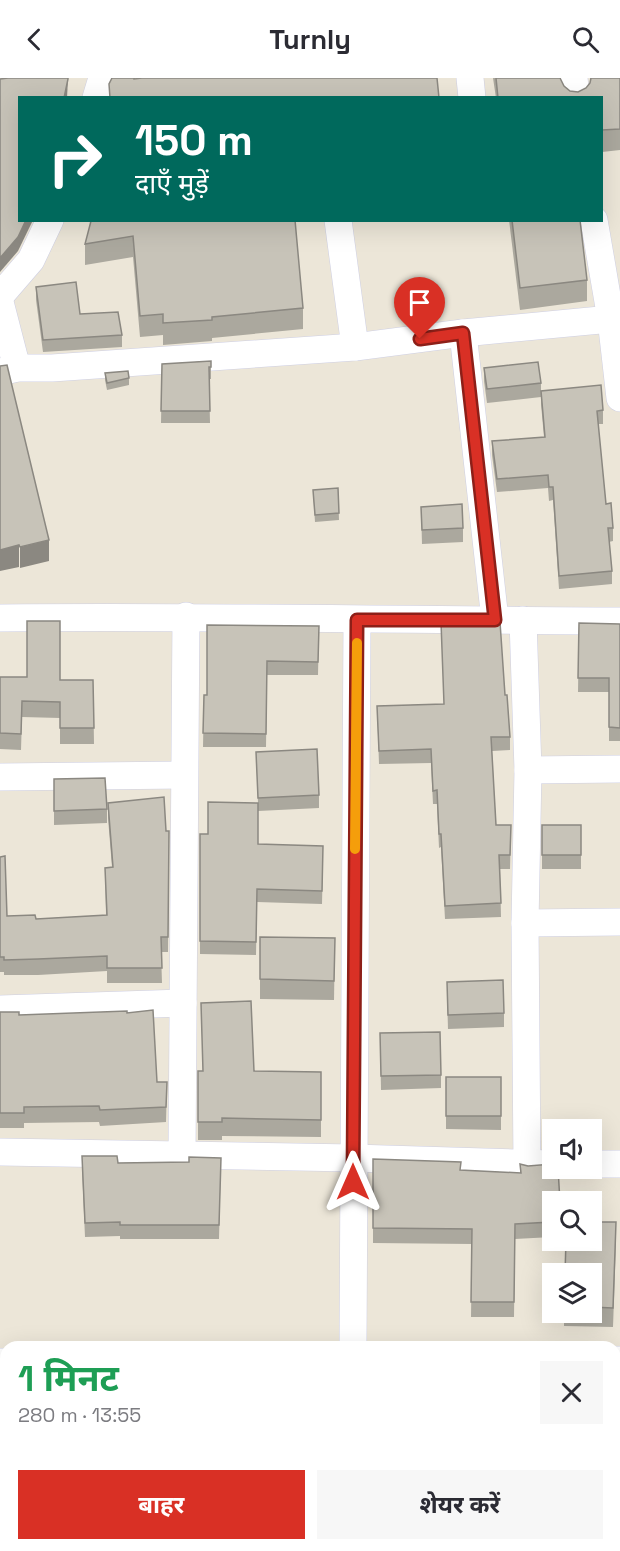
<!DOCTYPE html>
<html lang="hi">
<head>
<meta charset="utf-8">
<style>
  body { margin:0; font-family:"Space Grotesk","Noto Sans Devanagari",sans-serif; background:#f7f7f7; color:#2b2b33; height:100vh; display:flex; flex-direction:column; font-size:22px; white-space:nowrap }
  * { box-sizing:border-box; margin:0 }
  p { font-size:20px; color:#7c7c81 }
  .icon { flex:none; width:33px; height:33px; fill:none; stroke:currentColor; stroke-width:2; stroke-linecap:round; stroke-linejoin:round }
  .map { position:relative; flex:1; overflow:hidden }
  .side { position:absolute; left:0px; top:1263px; width:621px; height:210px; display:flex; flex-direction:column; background:#fff; border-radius:18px 18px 0 0; box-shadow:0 6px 24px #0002 }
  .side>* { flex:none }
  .hud { position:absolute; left:18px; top:18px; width:585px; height:126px; border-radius:0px; box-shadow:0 6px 24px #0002; background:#00695c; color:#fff; overflow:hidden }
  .tools { position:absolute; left:542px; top:1041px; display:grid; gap:12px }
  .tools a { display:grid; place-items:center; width:60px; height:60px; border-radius:0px; background:#fff; box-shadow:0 6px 24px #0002; font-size:30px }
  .pin { position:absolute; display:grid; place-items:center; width:51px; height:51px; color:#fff; margin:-62px -26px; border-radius:50% 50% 50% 0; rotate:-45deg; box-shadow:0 0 6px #0007 }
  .pin .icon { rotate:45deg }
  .me { position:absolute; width:66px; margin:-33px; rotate:0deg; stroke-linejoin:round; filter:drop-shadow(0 0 4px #0008) }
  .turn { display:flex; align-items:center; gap:21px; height:126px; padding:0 18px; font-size:27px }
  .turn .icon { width:78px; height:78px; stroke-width:2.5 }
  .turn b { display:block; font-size:42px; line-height:51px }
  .round { display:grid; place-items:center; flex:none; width:63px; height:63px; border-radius:0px; background:#f7f7f7 }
  .overview { display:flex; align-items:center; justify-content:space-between; height:102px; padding:0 18px }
  h1 { font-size:36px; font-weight:700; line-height:45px; color:#1e9e55 }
  .action { display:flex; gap:12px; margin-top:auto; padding:12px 18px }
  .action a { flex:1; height:69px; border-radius:0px; background:#d93025; color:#fff; font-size:24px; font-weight:700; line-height:69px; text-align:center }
  .action a+a { background:#f7f7f7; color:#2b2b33 }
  header { display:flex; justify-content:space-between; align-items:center; height:78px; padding:0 18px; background:#fff; font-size:27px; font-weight:700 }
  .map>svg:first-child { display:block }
</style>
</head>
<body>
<header><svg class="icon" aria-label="back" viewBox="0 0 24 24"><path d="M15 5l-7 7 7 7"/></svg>Turnly<svg class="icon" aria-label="search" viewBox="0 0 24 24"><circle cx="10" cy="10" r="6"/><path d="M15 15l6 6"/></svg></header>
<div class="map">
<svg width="620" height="1473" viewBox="0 0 620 1473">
  <rect width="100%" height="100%" fill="#ece6d8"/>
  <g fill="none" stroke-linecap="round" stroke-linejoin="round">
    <defs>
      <g id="minor">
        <polyline points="470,0 472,20"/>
        <polyline points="574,0 576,20"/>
        <polyline points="96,20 102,0"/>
        <polyline points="338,142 355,269"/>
        <polyline points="594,142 611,241 620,320"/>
        <polyline points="0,218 31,182 50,142"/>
        <polyline points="0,224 17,290"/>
        <polyline points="463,255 495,542"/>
        <polyline points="0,294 17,290 52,290 355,269 463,255 611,241"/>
        <path d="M0 540C207 538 413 542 620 543"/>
        <polyline points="523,542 528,692 525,845 527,1087"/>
        <polyline points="528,692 620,691"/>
        <polyline points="0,699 184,697"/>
        <polyline points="525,845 620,844"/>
        <polyline points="0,931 183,925"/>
        <polyline points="0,1074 353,1080 552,1086"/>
        <polyline points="182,1076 186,538"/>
        <polyline points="591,1086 620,1086"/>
        <polyline points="353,1269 357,542"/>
        <polyline points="278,1473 278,1467"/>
      </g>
      <g id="tertiary">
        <polyline points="615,1285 620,1285"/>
        <polyline points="0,1287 6,1287"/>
        <polyline points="0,1313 6,1313"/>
        <polyline points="615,1313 620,1313"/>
      </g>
    </defs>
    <use href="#minor" stroke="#cecfe3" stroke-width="28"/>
    <use href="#tertiary" stroke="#cecfe3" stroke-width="34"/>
    <use href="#minor" stroke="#fff" stroke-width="27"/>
    <use href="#tertiary" stroke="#fff" stroke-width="33"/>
  </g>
  <g fill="#aba89e">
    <polygon points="493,0 560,0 564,8 570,13 578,14 586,10 590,5 590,0 620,0 620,72 602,74 602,20 496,20"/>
    <polygon points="100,142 303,230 303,251 212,260 212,263 163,267 163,257 140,259 133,179 85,187 85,166"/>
    <polygon points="509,142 580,142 587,202 587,223 520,232"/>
    <polygon points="36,209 80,236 122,257 122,269 43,274 36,222"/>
    <polygon points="211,283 211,301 209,301 210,345 161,345 162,286"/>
    <polygon points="484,290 541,305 541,319 487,325 484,303"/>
    <polygon points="105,295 129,300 129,307 107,312 105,302"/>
    <polygon points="541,313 603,332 603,346 598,346 606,426 613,450 613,463 609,464 612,493 612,506 559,511 553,422 549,423 548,410 497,414 492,377 492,363 544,359 541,326"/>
    <polygon points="338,410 339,442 315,444 313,412"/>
    <polygon points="421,429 463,450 463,464 422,466"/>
    <polygon points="441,544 505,617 510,659 510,672 492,673 496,747 511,747 510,791 500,791 501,839 445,841 441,769 439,770 437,726 433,726 431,685 379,686 377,628 444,626"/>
    <polygon points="579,545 620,546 620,663 609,663 609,614 578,614"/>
    <polygon points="319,548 318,597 267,597 266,669 203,669 204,617 207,617"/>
    <polygon points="0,599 60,602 93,602 94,666 60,666 60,640 22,639 21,672 0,671"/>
    <polygon points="256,674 319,717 319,730 258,733 258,766 323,781 322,826 257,824 256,877 200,876 200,756 208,756 258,725"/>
    <polygon points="108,725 166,753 169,753 168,874 161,874 162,905 107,905 107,893 38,897 4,897 4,894 0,894 0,779 7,838 36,841 106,837 105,790 112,789 108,740"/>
    <polygon points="107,731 107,745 54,747 54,733"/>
    <rect x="542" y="747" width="39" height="44"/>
    <polygon points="260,859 335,860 334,922 260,921"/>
    <polygon points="447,918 504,935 504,949 448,951"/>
    <polygon points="201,925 254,993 321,994 321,1059 222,1058 222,1062 198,1062 198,993 203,993"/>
    <polygon points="0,934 19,937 127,935 157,1004 167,1004 166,1044 100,1048 99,1044 24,1045 24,1050 0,1050"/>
    <polygon points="380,955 441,997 441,1010 381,1012"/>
    <polygon points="446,999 501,999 501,1052 446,1051"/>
    <polygon points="221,1080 219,1161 120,1161 120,1158 85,1159 82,1091 118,1085 189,1084"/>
    <polygon points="373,1081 461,1092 520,1095 520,1086 552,1124 552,1159 515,1161 514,1239 471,1239 472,1166 373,1165"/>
    <polygon points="616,1164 613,1249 564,1248 564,1234 591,1234 591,1196"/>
    <polygon points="69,1467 145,1467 133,1468 133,1470 129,1470 129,1473 69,1473"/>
  </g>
  <g fill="#8b8881">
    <polygon points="68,1 67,20 64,20"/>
    <polygon points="26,142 33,142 18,173 0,194 0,180"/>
    <polygon points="49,462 49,483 20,490 20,469"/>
    <polygon points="19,467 19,489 0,493 0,472"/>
  </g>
  <g fill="#c7c3b8" stroke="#8b8881" stroke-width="1.5">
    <polygon points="8,0 68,0 68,1 64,20 20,20 20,142 26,142 18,159 0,180 0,1"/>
    <polygon points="112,0 134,0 134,1 142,0 437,0 439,20 110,20 109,6"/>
    <polygon points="496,0 560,0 564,8 570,13 578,14 586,10 590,5 591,0 620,0 620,51 602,52 602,20 498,20"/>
    <polygon points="100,142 295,142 303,230 212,239 212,242 163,245 163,236 140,238 133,158 85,166 91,143"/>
    <polygon points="512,142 580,142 587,202 520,210"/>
    <polygon points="76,204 80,236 118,234 122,257 43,262 36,209"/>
    <polygon points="211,283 211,289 209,289 210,333 161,333 162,286"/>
    <polygon points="538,284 541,305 487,311 484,290"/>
    <polygon points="7,287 49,462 20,469 19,467 0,472 0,288"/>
    <polygon points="128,293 129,300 107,305 105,295"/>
    <polygon points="601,307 603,332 597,333 606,426 611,425 613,450 608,450 612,493 559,498 553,409 549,409 548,397 497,401 492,363 545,359 541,313"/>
    <polygon points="338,410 339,435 315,437 313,412"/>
    <polygon points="462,426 463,450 422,452 421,429"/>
    <polygon points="27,543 60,543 60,602 93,602 94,650 60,650 60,624 22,623 21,656 0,655 0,599 27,599"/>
    <polygon points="441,544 500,544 505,617 507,617 510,659 491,659 496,747 511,747 510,777 499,777 501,825 445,828 441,756 439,756 437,712 433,713 431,671 379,673 377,628 444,626"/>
    <polygon points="579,545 620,546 620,650 609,649 609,600 578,600"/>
    <polygon points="207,547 319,548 318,584 267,583 266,656 203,655 204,617 207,617"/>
    <polygon points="317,671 319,717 258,720 256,674"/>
    <polygon points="105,700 107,731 54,733 54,701"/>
    <polygon points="164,719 166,753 169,753 168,859 161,859 162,890 107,890 107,878 38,881 4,882 4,879 0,879 0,779 5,778 7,838 35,837 36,841 107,837 105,790 113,789 108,725"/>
    <polygon points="208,724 258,725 258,766 323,768 322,813 257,811 256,864 200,863 200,756 208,756"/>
    <rect x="542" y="747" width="39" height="30"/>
    <polygon points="260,859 335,860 334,903 260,901"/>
    <polygon points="503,902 504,935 448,937 447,904"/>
    <polygon points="251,923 254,993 321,994 321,1042 222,1040 222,1044 198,1044 198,993 203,993 201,925"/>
    <polygon points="153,932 157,1004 167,1004 166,1029 100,1032 99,1028 24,1029 24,1035 0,1035 0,934 19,934 19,937 127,933 127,935"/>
    <polygon points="440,954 441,997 381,998 380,955"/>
    <rect x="446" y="999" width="55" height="39"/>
    <polygon points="82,1078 117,1078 118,1085 189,1084 189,1079 221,1080 219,1147 120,1147 120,1144 85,1145"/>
    <polygon points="373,1081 461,1084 460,1092 521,1095 520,1086 528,1088 552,1086 552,1090 558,1090 560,1124 552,1124 552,1144 515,1146 514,1224 471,1224 472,1151 373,1150"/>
    <polygon points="591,1144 616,1144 613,1230 591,1229 591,1196 565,1196 566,1162 591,1162"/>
    <rect x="70" y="1467" width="59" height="6"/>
    <polygon points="181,1467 235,1467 236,1473 181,1473"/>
  </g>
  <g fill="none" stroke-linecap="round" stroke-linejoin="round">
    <defs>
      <polyline id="route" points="353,1104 357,542 495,542 463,255 420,261"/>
    </defs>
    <use href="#route" stroke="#8d1f18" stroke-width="15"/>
    <use href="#route" stroke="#d93025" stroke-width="10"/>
    <polyline stroke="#f59e0b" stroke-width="10" points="355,771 357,565"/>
  </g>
</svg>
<div class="tools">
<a><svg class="icon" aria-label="sound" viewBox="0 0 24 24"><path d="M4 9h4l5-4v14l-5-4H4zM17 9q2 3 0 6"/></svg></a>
<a><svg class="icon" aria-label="search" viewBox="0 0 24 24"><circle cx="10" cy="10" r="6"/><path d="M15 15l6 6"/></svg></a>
<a><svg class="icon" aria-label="layers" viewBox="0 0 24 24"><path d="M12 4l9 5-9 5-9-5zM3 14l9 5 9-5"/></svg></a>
</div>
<div class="pin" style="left:420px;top:261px;background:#d93025"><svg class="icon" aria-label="arrive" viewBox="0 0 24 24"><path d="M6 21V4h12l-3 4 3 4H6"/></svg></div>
<svg class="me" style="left:353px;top:1104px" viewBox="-20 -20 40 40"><path d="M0-17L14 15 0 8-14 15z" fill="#d93025" stroke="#fff" stroke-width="4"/></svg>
<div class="hud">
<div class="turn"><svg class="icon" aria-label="right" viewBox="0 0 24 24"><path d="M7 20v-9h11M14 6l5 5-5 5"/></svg><div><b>150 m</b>दाएँ मुड़ें</div></div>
</div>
<section class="side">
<div class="overview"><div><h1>1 मिनट</h1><p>280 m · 13:55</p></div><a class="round"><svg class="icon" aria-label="close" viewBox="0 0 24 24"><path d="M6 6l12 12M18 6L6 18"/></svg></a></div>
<div class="action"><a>बाहर</a><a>शेयर करें</a></div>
</section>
</div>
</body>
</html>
